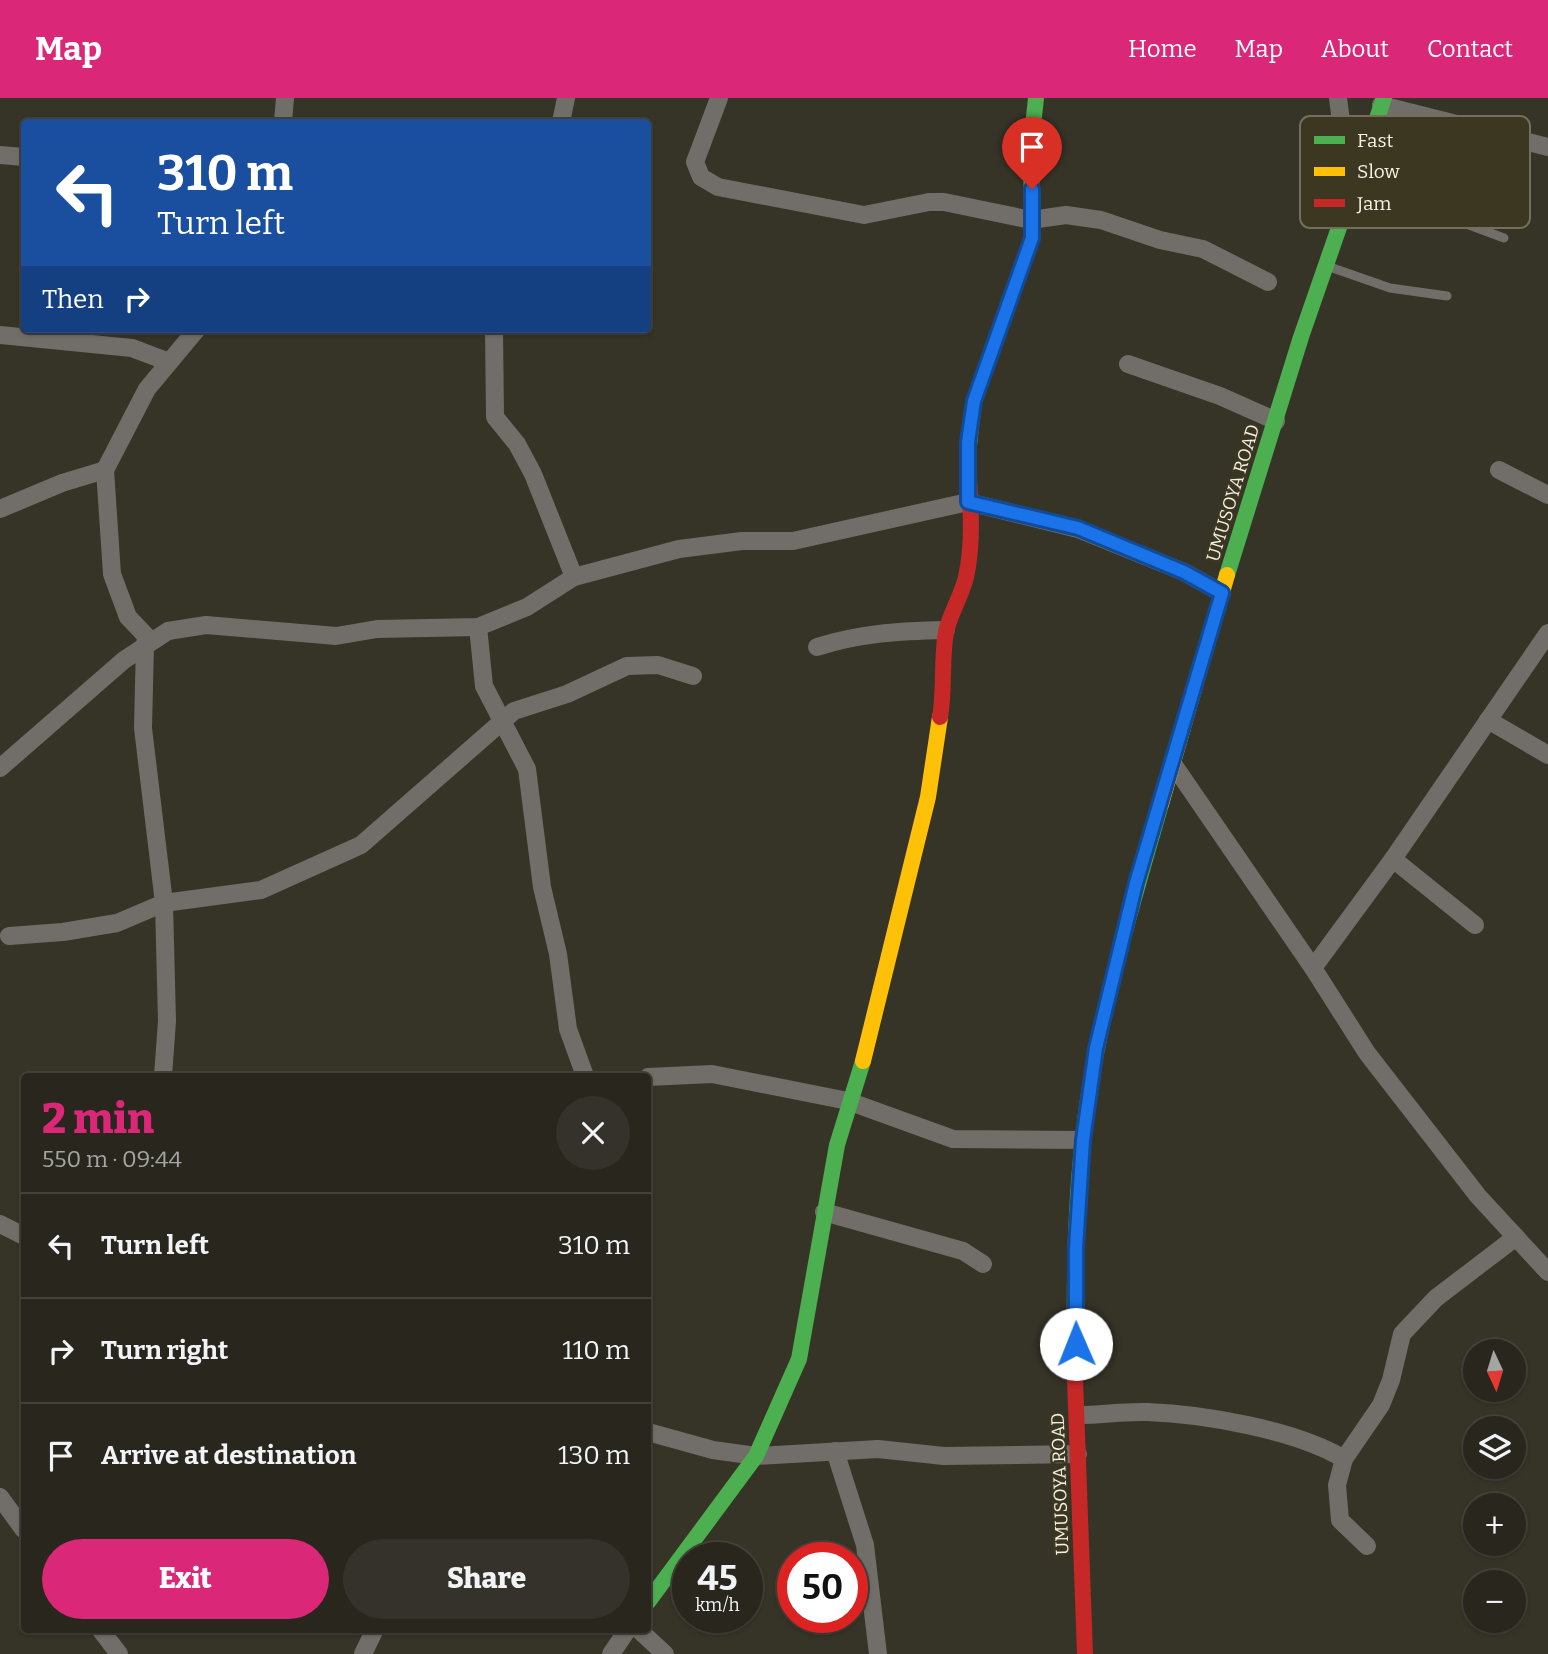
<!DOCTYPE html>
<html lang="en">
<head>
<meta charset="utf-8">
<style>
  body { margin:0; font-family:Bitter,serif; background:#34322a; color:#f1f3f6; height:100vh; display:flex; flex-direction:column; font-size:26px; white-space:nowrap }
  * { box-sizing:border-box; margin:0 }
  p { font-size:23px; color:#a5a5a4 }
  .icon { flex:none; width:38px; height:38px; fill:none; stroke:currentColor; stroke-width:2; stroke-linecap:round; stroke-linejoin:round }
  .map { position:relative; flex:1; overflow:hidden }
  .side { position:absolute; left:21px; top:975px; width:630px; height:560px; display:flex; flex-direction:column; background:#28261d; border-radius:7px; box-shadow:0 2px 5px #0004,0 0 0 2px #44433b }
  .side>* { flex:none }
  .hud { position:absolute; left:21px; top:21px; width:630px; height:214px; border-radius:7px; box-shadow:0 2px 5px #0004,0 0 0 2px #44433b; background:#1a4fa0; color:#fff; overflow:hidden }
  .needle { width:46px; rotate:176deg }
  .buttons { position:absolute; left:1463px; top:1241px; display:grid; gap:14px }
  .buttons a { display:grid; place-items:center; width:63px; height:63px; border-radius:50%; background:#28261d; box-shadow:0 2px 5px #0004,0 0 0 2px #44433b; font-size:35px }
  .speed { position:absolute; left:672px; top:1444px; display:flex; gap:14px; font-size:35px; font-weight:700; text-align:center }
  .speed>* { display:grid; place-content:center; width:91px; height:91px; border-radius:50%; background:#28261d; box-shadow:0 2px 5px #0004,0 0 0 2px #44433b; line-height:1 }
  .speed small { font-size:18px; font-weight:400 }
  .speed .limit { border:10px solid #d22; background:#fff; color:#111 }
  .pin { position:absolute; display:grid; place-items:center; width:60px; height:60px; color:#fff; margin:-72px -30px; border-radius:50% 50% 50% 0; rotate:-45deg; box-shadow:0 0 7px #0007 }
  .pin .icon { rotate:45deg }
  .me { position:absolute; width:77px; margin:-38px; rotate:359deg; stroke-linejoin:round; filter:drop-shadow(0 0 5px #0008) }
  .turn { display:flex; align-items:center; gap:24px; height:147px; padding:0 21px; font-size:32px }
  .turn .icon { width:91px; height:91px; stroke-width:2.5 }
  .turn b { display:block; font-size:49px; line-height:60px }
  .then { display:flex; align-items:center; height:66px; padding:0 21px; background:#0003; gap:14px; font-size:26px }
  .round { display:grid; place-items:center; flex:none; width:74px; height:74px; border-radius:37px; background:#34322a }
  .head { display:flex; align-items:center; justify-content:space-between; height:119px; padding:0 21px }
  h1 { font-size:42px; font-weight:800; line-height:52px; color:#db2777 }
  .primary-button { display:flex; gap:14px; margin-top:auto; padding:14px 21px }
  .primary-button a { flex:1; height:80px; border-radius:42px; background:#db2777; color:#fff; font-size:28px; font-weight:800; line-height:80px; text-align:center }
  .primary-button a+a { background:#34322a; color:#f1f3f6 }
  ul { padding:0; list-style:none }
  li { display:flex; align-items:center; gap:21px; height:105px; padding:0 21px; border-top:2px solid #44433b }
  li div { flex:1 }
  li b { display:block; font-size:26px }
  li em { font-style:normal }
  header { display:flex; align-items:center; gap:42px; box-sizing:border-box; height:98px; padding:0 35px; background:#db2777; color:#fff }
  header strong { font-size:33px }
  nav { display:flex; gap:38px; margin-inline-start:auto; font-size:24px }
  .map>svg:first-child { display:block }
</style>
</head>
<body>
<header>
<strong>Map</strong>
<nav><a>Home</a><a>Map</a><a>About</a><a>Contact</a></nav>
</header>
<div class="map">
<svg width="1548" height="1556" viewBox="0 0 1548 1556">
  <rect width="100%" height="100%" fill="#363327"/>
  <g fill="none" stroke-linecap="round" stroke-linejoin="round">
    <g stroke="#716e69" stroke-width="9">
      <polyline points="1357,80 1431,106 1469,127 1504,140"/>
      <polyline points="1327,168 1390,190 1447,198"/>
    </g>
    <g stroke="#716e69" stroke-width="18">
      <polyline points="719,0 695,64 701,79 718,89 864,117 929,104 944,104 1031,122 1066,117 1101,122 1160,142 1203,151 1268,184"/>
      <polyline points="1338,0 1349,87"/>
      <polyline points="1381,7 1548,49"/>
      <polyline points="283,24 285,0"/>
      <polyline points="561,24 566,0"/>
      <polyline points="0,57 24,59"/>
      <polyline points="494,231 495,319 517,346 533,376 574,479"/>
      <polyline points="0,237 132,250 169,264"/>
      <polyline points="1128,266 1220,298 1276,323"/>
      <polyline points="1499,372 1548,397"/>
      <polyline points="0,411 62,385 105,372"/>
      <polyline points="478,529 484,588 527,671 542,789 558,856 568,931 585,978"/>
      <polyline points="150,542 128,519 112,476 105,372 147,291 197,231"/>
      <polyline points="145,545 143,630 164,805 167,923 163,978"/>
      <path d="M817 549C861 535 900 533 946 532"/>
      <polyline points="1488,622 1548,657"/>
      <polyline points="1173,666 1313,870 1367,955 1478,1098 1548,1174"/>
      <polyline points="0,670 124,562 168,533 206,527 336,538 377,531 478,529 527,509 574,479 679,451 742,443 793,443 968,404 1078,431 1184,474 1222,495"/>
      <polyline points="1393,761 1475,827"/>
      <polyline points="9,838 63,834 117,825 164,805 261,792 361,747 514,613 567,596 627,568 658,567 693,578"/>
      <polyline points="1313,870 1393,761 1548,535"/>
      <polyline points="648,979 712,976 848,1003 953,1041 1083,1042"/>
      <polyline points="824,1114 963,1153 983,1166"/>
      <polyline points="0,1126 24,1138"/>
      <path d="M1078 1317C1101 1317 1125 1313 1147 1314 1204 1316 1296 1332 1344 1361"/>
      <polyline points="648,1334 713,1352 756,1358 878,1351 944,1358 1078,1356"/>
      <polyline points="835,1353 865,1447 878,1556"/>
      <polyline points="0,1399 24,1432"/>
      <polyline points="1367,1448 1340,1422 1337,1387 1344,1361 1381,1307 1391,1282 1402,1236 1436,1200 1516,1139"/>
      <polyline points="100,1531 119,1556"/>
      <polyline points="638,1531 665,1556"/>
      <polyline points="363,1556 375,1531"/>
      <polyline points="611,1556 628,1531"/>
    </g>
    <g stroke="#4caf50" stroke-width="16">
      <polyline points="968,356 974,303 1032,140 1031,48 1036,0"/>
      <polyline points="1227,477 1301,239 1384,0"/>
      <path d="M1075 1281C1074 1184 1074 1085 1090 989 1106 893 1134 799 1161 706"/>
      <polyline points="648,1504 756,1358 799,1261 837,1047 863,963"/>
    </g>
    <g stroke="#ffc107" stroke-width="16">
      <polyline points="1161,706 1227,477"/>
      <polyline points="863,963 928,699 940,619"/>
    </g>
    <g stroke="#c62828" stroke-width="16">
      <path d="M940 619C945 591 941 562 946 534 949 518 962 497 966 479 975 439 969 395 968 356"/>
      <polyline points="1075,1281 1085,1556"/>
    </g>
  </g>
  <g fill="none" stroke-linecap="round" stroke-linejoin="round">
    <defs>
      <polyline id="route" points="1032,91 1032,140 974,303 968,344 968,404 1078,430 1184,474 1222,495 1136,785 1096,950 1083,1042 1076,1150 1076,1246"/>
    </defs>
    <use href="#route" stroke="#114b97" stroke-width="18"/>
    <use href="#route" stroke="#1a73e8" stroke-width="12"/>
  </g>
  <g text-anchor="middle" stroke-width="5" stroke-linejoin="round" paint-order="stroke">
    <g font-size="18" fill="#f5f2e5" stroke="#3c3721">
      <text transform="translate(1233 395) rotate(-73)" y="6">UMUSOYA ROAD</text>
      <text transform="translate(1060 1386) rotate(-92)" y="6">UMUSOYA ROAD</text>
    </g>
  </g>
  <rect x="1300" y="18" width="230" height="112" rx="10" fill="#3c3721" stroke="#746f5c" stroke-width="2"/>
  <rect x="1314" y="38" width="31" height="8" fill="#4caf50"/>
  <rect x="1314" y="69" width="31" height="9" fill="#ffc107"/>
  <rect x="1314" y="101" width="31" height="8" fill="#c62828"/>
  <g font-size="19" fill="#f5f2e5">
    <text x="1357" y="49">Fast</text>
    <text x="1357" y="80">Slow</text>
    <text x="1357" y="112">Jam</text>
  </g>
</svg>
<div class="buttons">
<a><svg class="needle" viewBox="-14 -14 28 28"><path d="M0-13l5 13h-10z" fill="#e53935"/><path d="M0 13l5-13h-10z" fill="#a5a5a4"/></svg></a>
<a><svg class="icon" aria-label="layers" viewBox="0 0 24 24"><path d="M12 4l9 5-9 5-9-5zM3 14l9 5 9-5"/></svg></a>
<a>+</a>
<a>−</a>
</div>
<div class="speed"><div>45<small>km/h</small></div><div class="limit">50</div></div>
<div class="pin" style="left:1032px;top:91px;background:#d93025"><svg class="icon" aria-label="arrive" viewBox="0 0 24 24"><path d="M6 21V4h12l-3 4 3 4H6"/></svg></div>
<svg class="me" style="left:1076px;top:1246px" viewBox="-20 -20 40 40"><circle r="19" fill="#fff"/><path d="M0-13L10 11 0 6-10 11z" fill="#1a73e8"/></svg>
<div class="hud">
<div class="turn"><svg class="icon" aria-label="left" viewBox="0 0 24 24"><path d="M17 20v-9H6M10 6l-5 5 5 5"/></svg><div><b>310 m</b>Turn left</div></div>
<div class="then">Then<svg class="icon" aria-label="right" viewBox="0 0 24 24"><path d="M7 20v-9h11M14 6l5 5-5 5"/></svg></div>
</div>
<section class="side">
<div class="head"><div><h1>2 min</h1><p>550 m · 09:44</p></div><a class="round"><svg class="icon" aria-label="close" viewBox="0 0 24 24"><path d="M6 6l12 12M18 6L6 18"/></svg></a></div>
<ul>
<li><svg class="icon" aria-label="left" viewBox="0 0 24 24"><path d="M17 20v-9H6M10 6l-5 5 5 5"/></svg><div><b>Turn left</b></div><em>310 m</em></li>
<li><svg class="icon" aria-label="right" viewBox="0 0 24 24"><path d="M7 20v-9h11M14 6l5 5-5 5"/></svg><div><b>Turn right</b></div><em>110 m</em></li>
<li><svg class="icon" aria-label="arrive" viewBox="0 0 24 24"><path d="M6 21V4h12l-3 4 3 4H6"/></svg><div><b>Arrive at destination</b></div><em>130 m</em></li>
</ul>
<div class="primary-button"><a>Exit</a><a>Share</a></div>
</section>
</div>
</body>
</html>
